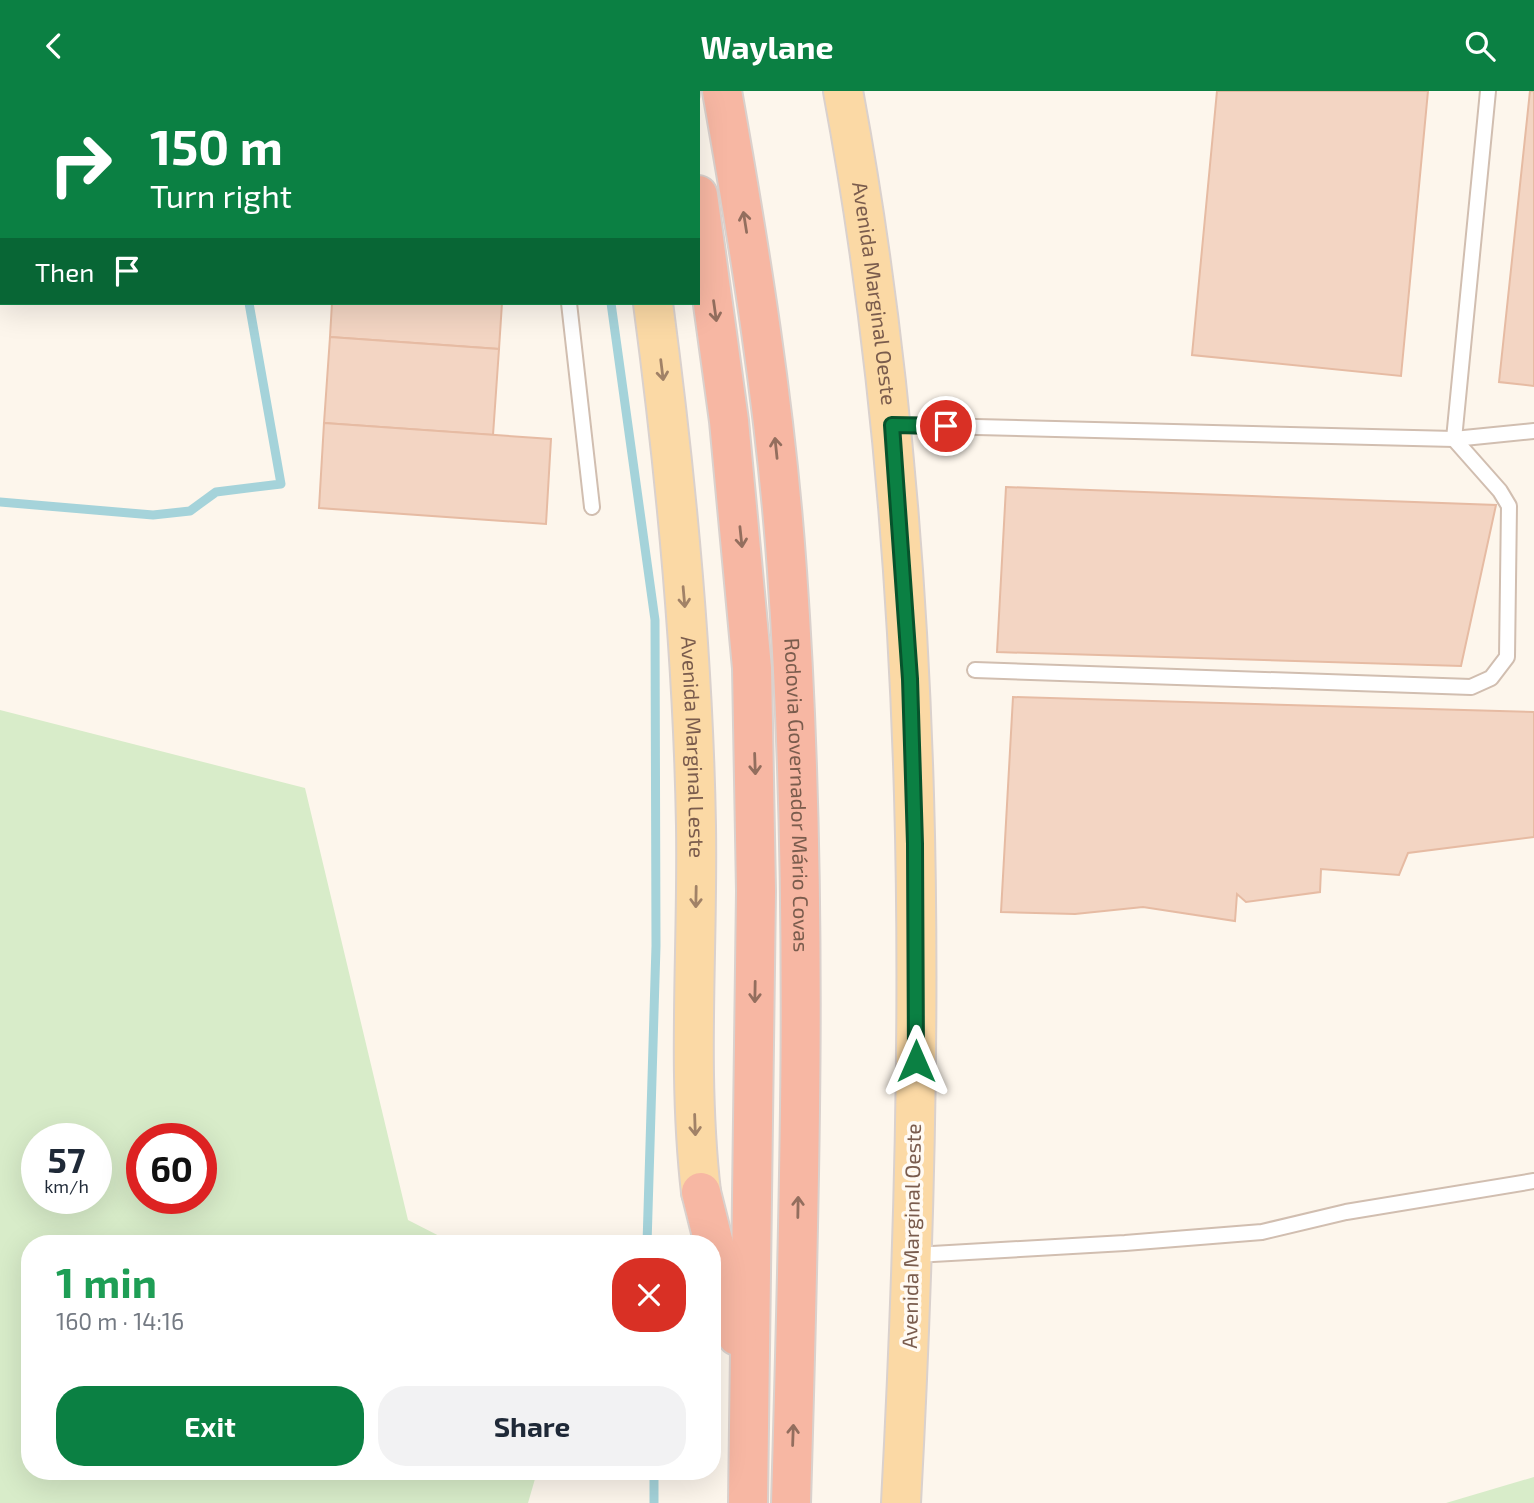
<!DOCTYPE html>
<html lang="en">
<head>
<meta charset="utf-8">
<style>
  body { margin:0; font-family:"Exo 2",sans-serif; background:#f2f2f3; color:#1f2937; height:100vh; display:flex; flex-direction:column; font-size:26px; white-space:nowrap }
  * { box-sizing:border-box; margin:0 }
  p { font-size:23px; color:#747a83 }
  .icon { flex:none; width:38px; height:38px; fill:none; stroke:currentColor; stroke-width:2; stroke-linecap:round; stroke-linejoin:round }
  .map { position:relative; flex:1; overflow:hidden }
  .drawer { position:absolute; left:21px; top:1144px; width:700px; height:245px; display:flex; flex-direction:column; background:#fff; border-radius:28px; box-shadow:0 7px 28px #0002 }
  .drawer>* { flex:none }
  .hud { position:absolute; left:0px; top:0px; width:700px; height:214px; box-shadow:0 7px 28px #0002; background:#0b8043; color:#fff; overflow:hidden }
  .speed { position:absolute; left:21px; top:1032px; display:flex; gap:14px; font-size:35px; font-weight:700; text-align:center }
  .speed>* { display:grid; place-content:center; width:91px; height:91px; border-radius:50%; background:#fff; box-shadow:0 7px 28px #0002; line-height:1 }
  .speed small { font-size:18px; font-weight:400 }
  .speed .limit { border:10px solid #d22; background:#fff; color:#111 }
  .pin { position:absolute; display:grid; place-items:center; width:60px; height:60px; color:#fff; margin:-30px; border:4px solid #fff; border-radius:50%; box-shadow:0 2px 7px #0007 }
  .me { position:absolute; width:77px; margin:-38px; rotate:0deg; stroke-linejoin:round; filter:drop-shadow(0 0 5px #0008) }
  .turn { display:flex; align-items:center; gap:24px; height:147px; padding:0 35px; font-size:32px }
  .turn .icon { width:91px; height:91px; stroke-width:2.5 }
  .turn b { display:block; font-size:49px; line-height:60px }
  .then { display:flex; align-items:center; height:66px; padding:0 35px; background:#0003; gap:14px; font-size:26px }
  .round { display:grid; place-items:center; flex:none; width:74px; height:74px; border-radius:28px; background:#f2f2f3 }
  .summary { display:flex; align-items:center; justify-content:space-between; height:119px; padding:0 35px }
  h1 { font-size:42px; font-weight:700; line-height:52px; color:#1e9e55 }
  .cta { display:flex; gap:14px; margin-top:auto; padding:14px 35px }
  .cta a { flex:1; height:80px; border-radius:28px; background:#0b8043; color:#fff; font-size:28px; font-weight:700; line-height:80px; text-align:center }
  .cta a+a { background:#f2f2f3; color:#1f2937 }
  header { display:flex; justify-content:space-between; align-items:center; height:91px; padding:0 35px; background:#0b8043; color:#fff; font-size:32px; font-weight:700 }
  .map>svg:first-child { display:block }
</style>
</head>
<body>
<header><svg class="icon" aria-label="back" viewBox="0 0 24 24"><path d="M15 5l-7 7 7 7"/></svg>Waylane<svg class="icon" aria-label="search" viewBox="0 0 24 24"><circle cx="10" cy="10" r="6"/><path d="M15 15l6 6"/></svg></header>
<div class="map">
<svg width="1534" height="1412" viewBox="0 0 1534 1412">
  <rect width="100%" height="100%" fill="#fdf6ec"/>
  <g fill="#d8ecc9" fill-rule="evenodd">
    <path d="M0 619 305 697 408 1129 455 1153H30V1381H537L528 1412H0ZM37 1048H96V1108H37ZM142 1048H201V1108H142Z"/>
    <polygon points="1534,1386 1534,1412 1446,1412"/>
  </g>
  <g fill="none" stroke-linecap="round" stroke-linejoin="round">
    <g stroke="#a5d3da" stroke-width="9">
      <polyline points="276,0 276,2"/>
      <polyline points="611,212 655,529 656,855 647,1153"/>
      <polyline points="0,411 153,424 190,420 216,401 281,393 249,212"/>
      <polyline points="654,1381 654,1412"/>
    </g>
  </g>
  <g fill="#f3d5c3" stroke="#e6bba3" stroke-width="2">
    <polygon points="1217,0 1428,0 1401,285 1192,264"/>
    <polygon points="1530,0 1534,0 1534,295 1499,291"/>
    <polygon points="332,212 502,212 499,258 330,246"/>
    <polygon points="330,246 499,258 493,344 324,332"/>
    <polygon points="324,332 551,348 546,433 319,417"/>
    <polygon points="1006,396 1496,414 1461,575 997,561"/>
    <polygon points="1013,606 1534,621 1534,746 1408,762 1399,784 1321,778 1320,801 1246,811 1237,803 1235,830 1143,816 1075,823 1001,821"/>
  </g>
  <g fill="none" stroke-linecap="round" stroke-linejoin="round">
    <defs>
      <g id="lane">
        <polyline points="545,0 545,2"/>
        <polyline points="569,212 592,416"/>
        <polyline points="894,334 1454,348 1534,340"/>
        <polyline points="975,579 1471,596 1491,587 1507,566 1509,415 1500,400 1454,348 1488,0"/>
        <polyline points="915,1164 1125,1152 1262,1141 1346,1121 1534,1090"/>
      </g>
      <g id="primary">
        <polyline points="620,0 620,2"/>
        <path id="s1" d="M843 0C930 465 926 942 901 1412"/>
        <path id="s2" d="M653 212C676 385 693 560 696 735 698 858 687 980 701 1101"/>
      </g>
      <g id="highway">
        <polyline points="680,0 680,2"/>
        <path id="s3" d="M722 0C750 159 776 319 787 480 809 790 800 1102 791 1412"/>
        <polyline points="698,104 729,330 752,577 756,800 748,1412"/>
        <polyline points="701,1101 737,1245"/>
      </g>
    </defs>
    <use href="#lane" stroke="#d1beb0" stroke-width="18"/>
    <use href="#primary" stroke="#dad1cd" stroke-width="42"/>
    <use href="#highway" stroke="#dad1cd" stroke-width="42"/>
    <use href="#lane" stroke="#fff" stroke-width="14"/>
    <use href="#primary" stroke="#fbd9a5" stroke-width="38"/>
    <use href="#highway" stroke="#f7b7a3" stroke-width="38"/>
  </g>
  <defs><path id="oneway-shaft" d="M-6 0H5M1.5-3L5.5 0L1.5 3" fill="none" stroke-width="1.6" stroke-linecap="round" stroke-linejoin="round" transform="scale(1.75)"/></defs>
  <g stroke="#936e5e">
    <use href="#oneway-shaft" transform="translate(745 131) rotate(-99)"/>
    <use href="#oneway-shaft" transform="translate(715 220) rotate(82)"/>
    <use href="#oneway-shaft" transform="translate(776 357) rotate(-96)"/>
    <use href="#oneway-shaft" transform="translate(741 446) rotate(84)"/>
    <use href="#oneway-shaft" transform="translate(755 673) rotate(88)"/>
    <use href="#oneway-shaft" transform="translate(755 901) rotate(91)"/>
    <use href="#oneway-shaft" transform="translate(798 1116) rotate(-89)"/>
    <use href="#oneway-shaft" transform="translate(793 1344) rotate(-88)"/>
  </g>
  <g stroke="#a18267">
    <use href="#oneway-shaft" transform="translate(662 279) rotate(83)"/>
    <use href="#oneway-shaft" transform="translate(684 506) rotate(85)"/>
    <use href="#oneway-shaft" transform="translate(696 806) rotate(91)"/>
    <use href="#oneway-shaft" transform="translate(695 1034) rotate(88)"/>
  </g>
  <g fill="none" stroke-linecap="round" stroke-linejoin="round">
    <defs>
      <polyline id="route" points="916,970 915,753 910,588 892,334 946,335"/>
    </defs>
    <use href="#route" stroke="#07532c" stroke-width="18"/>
    <use href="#route" stroke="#0b8043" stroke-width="12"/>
  </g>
  <g text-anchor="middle" stroke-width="7" stroke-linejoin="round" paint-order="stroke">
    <g font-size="21" fill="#7a5c4d" stroke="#fffaf3">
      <text dy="7" stroke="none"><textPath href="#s1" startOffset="205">Avenida Marginal Oeste</textPath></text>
      <text dy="7" stroke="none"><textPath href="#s2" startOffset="446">Avenida Marginal Leste</textPath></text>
      <text dy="7" stroke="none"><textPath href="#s3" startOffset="709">Rodovia Governador Mário Covas</textPath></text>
      <text transform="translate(912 1145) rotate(-89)" y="7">Avenida Marginal Oeste</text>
    </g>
  </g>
</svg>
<div class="speed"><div>57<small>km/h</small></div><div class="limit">60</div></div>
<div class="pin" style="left:946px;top:335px;background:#d93025"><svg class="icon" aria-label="arrive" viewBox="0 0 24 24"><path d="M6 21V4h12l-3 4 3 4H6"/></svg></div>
<svg class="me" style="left:916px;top:970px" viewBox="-20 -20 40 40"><path d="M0-17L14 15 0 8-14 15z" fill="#0b8043" stroke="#fff" stroke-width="4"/></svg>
<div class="hud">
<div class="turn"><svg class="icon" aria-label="right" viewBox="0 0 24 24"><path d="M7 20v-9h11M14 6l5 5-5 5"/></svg><div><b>150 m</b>Turn right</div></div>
<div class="then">Then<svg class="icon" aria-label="arrive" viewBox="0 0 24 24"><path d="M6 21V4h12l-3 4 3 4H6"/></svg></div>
</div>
<section class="drawer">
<div class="summary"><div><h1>1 min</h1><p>160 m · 14:16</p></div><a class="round" style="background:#d93025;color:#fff"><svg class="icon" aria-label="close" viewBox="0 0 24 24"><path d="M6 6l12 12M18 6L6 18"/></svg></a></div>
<div class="cta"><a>Exit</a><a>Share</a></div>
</section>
</div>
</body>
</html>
